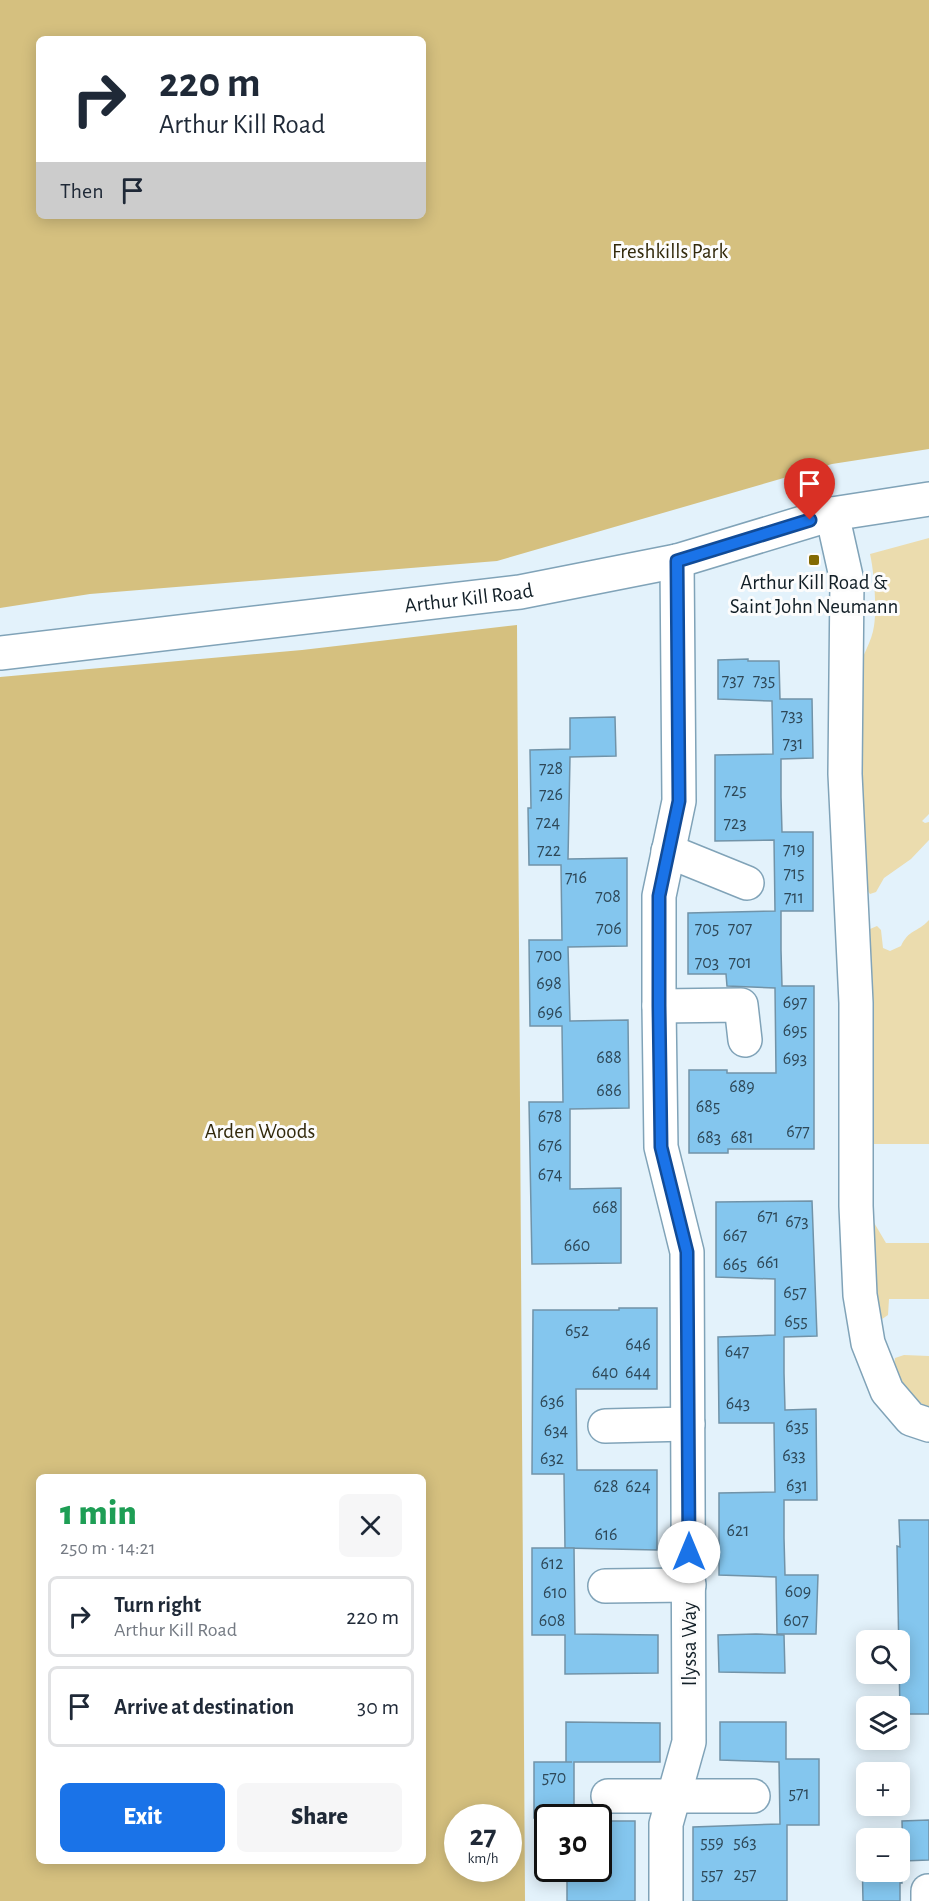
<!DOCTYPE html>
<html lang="en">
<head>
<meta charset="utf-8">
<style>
  body { margin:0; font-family:"Alegreya Sans",sans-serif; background:#f6f6f7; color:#1f2937; height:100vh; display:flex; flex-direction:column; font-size:22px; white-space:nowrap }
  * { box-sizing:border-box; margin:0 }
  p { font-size:20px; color:#747a83 }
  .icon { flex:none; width:33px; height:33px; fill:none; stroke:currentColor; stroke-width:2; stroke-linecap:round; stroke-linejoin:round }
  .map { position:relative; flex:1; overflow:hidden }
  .drawer { position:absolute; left:36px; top:1474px; width:390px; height:390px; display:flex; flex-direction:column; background:#fff; border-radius:9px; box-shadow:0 3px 15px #0003 }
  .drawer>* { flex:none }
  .banner { position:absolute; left:36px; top:36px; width:390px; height:183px; border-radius:9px; box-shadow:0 3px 15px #0003; background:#fff; color:#1f2937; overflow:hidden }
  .tools { position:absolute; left:856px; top:1630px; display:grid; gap:12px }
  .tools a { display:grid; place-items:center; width:54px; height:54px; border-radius:9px; background:#fff; box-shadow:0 3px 15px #0003; font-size:30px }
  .speed { position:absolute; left:444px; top:1804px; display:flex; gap:12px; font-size:30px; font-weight:700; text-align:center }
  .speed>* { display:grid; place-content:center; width:78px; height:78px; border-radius:50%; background:#fff; box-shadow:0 3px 15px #0003; line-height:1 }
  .speed small { font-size:15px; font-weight:400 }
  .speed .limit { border:3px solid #111; border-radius:9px; background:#fff; color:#111 }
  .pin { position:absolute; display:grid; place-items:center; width:51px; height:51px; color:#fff; margin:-62px -26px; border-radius:50% 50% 50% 0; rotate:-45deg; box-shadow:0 0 6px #0007 }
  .pin .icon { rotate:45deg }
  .me { position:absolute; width:66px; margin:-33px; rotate:0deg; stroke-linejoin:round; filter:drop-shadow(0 0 4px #0008) }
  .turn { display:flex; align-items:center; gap:21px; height:126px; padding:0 24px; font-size:27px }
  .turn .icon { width:78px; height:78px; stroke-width:2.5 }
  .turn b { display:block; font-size:42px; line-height:51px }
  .then { display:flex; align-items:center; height:57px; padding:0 24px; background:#0003; gap:12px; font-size:22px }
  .round { display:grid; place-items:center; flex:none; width:63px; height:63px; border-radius:9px; background:#f6f6f7 }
  .headline { display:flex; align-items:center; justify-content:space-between; height:102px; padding:0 24px }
  h1 { font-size:36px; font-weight:800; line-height:45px; color:#1e9e55 }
  .primary-button { display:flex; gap:12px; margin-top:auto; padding:12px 24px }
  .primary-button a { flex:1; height:69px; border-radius:9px; background:#1a73e8; color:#fff; font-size:24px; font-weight:800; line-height:69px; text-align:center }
  .primary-button a+a { background:#f6f6f7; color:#1f2937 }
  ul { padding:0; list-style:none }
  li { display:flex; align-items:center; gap:18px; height:81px; margin:0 12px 9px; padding:0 12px; border:3px solid #e0e1e3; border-radius:9px }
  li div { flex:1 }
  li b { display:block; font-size:22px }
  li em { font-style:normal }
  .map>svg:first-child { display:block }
</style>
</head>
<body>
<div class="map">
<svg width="929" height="1901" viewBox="0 0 929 1901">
  <rect width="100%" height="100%" fill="#e3f2fb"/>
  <g fill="#ebdcae">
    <path d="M929 538V814L922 821 925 823 929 822V840L911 859 884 878 876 892 870 894 864 886 858 671C862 655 872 642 874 626 877 608 874 571 870 554Z"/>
    <path d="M929 920V1144H870L865 936 870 929 877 926 881 930 883 948 890 951 901 946C909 929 917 933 929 920Z"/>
    <polygon points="873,1221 886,1243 929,1243 929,1299 889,1299 888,1315 876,1323"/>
    <path d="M904 1355 929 1356V1409C916 1401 891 1374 895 1358Z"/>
  </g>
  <g fill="#d5c07f" fill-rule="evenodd">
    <path d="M0 0H929V449L832 464 497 561 90 594 0 608ZM39 39H423V216H39Z"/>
    <path d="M517 625 525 1901H0V677L302 650ZM39 1478H423V1862H39ZM458 1818H508V1869H458Z"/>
  </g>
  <g fill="#84c6ee" stroke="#7193a8" stroke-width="1.5">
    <polygon points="748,659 748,661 779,661 780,699 812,699 813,758 781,759 781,797 782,832 813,832 813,911 781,911 781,950 782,986 814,986 814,1149 728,1149 728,1153 689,1153 689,1070 727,1070 727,1073 776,1073 775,988 727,986 726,974 688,974 688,913 775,911 774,840 715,841 715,755 773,754 772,701 718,699 718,660"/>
    <polygon points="615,717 616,756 570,757 568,859 627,858 627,946 568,947 570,1021 628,1020 629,1108 570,1109 570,1189 621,1188 621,1263 532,1264 529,1102 563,1102 562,1026 530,1026 529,940 562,940 561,865 529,865 528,808 531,808 530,750 570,749 570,718"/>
    <polygon points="812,1201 817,1336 784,1337 784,1373 785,1410 816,1409 817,1500 784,1500 784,1538 785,1575 818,1575 816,1634 777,1634 776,1577 719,1575 719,1493 775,1492 774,1423 719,1423 718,1337 775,1335 775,1279 716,1277 716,1202"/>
    <polygon points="619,1308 657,1308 657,1389 576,1389 577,1470 657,1470 657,1550 565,1548 564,1474 532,1474 533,1310 619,1310"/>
    <polygon points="899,1520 929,1520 929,1714 900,1714 897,1546 900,1547"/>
    <polygon points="532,1548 574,1548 575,1634 658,1635 658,1673 565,1674 565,1635 532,1635"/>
    <polygon points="756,1634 784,1635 785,1673 719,1672 718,1635"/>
    <polygon points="566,1722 660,1723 660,1762 574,1762 574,1818 534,1818 534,1762 572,1762 566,1762"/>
    <polygon points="720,1722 786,1722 786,1759 819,1759 819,1825 787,1825 787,1901 693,1901 693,1827 780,1824 779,1762 720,1760"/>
    <polygon points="929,1820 929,1860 903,1861 902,1821"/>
    <polygon points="598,1821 635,1821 635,1901 567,1901 567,1869 598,1869"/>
    <polygon points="900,1853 902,1883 900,1883 900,1901 863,1901 862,1854 867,1854 867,1872 900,1872"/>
  </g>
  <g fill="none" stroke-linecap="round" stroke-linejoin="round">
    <defs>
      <g id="minor">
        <polyline points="832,514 847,581 845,774 856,1003 856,1206 860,1295 868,1343 887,1391 911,1419 929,1425"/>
        <path id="s1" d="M0 653 520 592 677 561 832 514 929 499"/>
        <polyline points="668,851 747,883"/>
        <polyline points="659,1006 741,1005 745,1040"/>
        <polyline points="605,1426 688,1424"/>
        <polyline points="605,1586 689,1585"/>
        <polyline points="608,1796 753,1796"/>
        <polyline points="928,1891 928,1901"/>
        <polyline points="666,1901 666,1824 689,1742 687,1252 661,1147 659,1006 659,896 679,801 677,561"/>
      </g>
    </defs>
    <use href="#minor" stroke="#80a3b8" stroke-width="36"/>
    <use href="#minor" stroke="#fff" stroke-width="33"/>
  </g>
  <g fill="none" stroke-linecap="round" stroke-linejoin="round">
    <defs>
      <polyline id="route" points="689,1552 687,1252 661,1147 659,1006 659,896 679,801 677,561 810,520"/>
    </defs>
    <use href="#route" stroke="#114b97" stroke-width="15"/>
    <use href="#route" stroke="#1a73e8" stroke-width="10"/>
  </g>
  <rect fill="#836a03" stroke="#fcfcfc" stroke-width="2" x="808" y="554" width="12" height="12" rx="3"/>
  <g text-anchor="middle" stroke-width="6" stroke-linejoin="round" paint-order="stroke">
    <g font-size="18" fill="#2e4858">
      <text x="733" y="686">737</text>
      <text x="764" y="686">735</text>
      <text x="792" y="721">733</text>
      <text x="793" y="749">731</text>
      <text x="551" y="774">728</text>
      <text x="735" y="796">725</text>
      <text x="551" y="800">726</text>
      <text x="548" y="828">724</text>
      <text x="735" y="829">723</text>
      <text x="794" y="855">719</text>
      <text x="549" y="856">722</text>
      <text x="794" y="879">715</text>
      <text x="576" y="883">716</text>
      <text x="608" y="902">708</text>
      <text x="794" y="903">711</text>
      <text x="609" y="934">706</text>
      <text x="707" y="934">705</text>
      <text x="740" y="934">707</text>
      <text x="549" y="961">700</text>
      <text x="707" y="968">703</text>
      <text x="740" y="968">701</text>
      <text x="549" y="989">698</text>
      <text x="795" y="1008">697</text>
      <text x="550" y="1018">696</text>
      <text x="795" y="1036">695</text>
      <text x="609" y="1063">688</text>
      <text x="795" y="1064">693</text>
      <text x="742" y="1092">689</text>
      <text x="609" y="1096">686</text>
      <text x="708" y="1112">685</text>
      <text x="550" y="1122">678</text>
      <text x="798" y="1137">677</text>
      <text x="709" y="1143">683</text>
      <text x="742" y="1143">681</text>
      <text x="550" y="1151">676</text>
      <text x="550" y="1180">674</text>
      <text x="605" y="1213">668</text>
      <text x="768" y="1222">671</text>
      <text x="797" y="1227">673</text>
      <text x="735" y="1241">667</text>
      <text x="577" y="1251">660</text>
      <text x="768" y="1268">661</text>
      <text x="735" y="1270">665</text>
      <text x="795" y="1298">657</text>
      <text x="796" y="1327">655</text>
      <text x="577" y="1336">652</text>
      <text x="638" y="1350">646</text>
      <text x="737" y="1357">647</text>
      <text x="605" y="1378">640</text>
      <text x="638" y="1378">644</text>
      <text x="552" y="1407">636</text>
      <text x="738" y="1409">643</text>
      <text x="797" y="1432">635</text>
      <text x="556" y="1436">634</text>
      <text x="794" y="1461">633</text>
      <text x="552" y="1464">632</text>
      <text x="797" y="1491">631</text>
      <text x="606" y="1492">628</text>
      <text x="638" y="1492">624</text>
      <text x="738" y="1536">621</text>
      <text x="606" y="1540">616</text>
      <text x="552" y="1569">612</text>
      <text x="798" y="1597">609</text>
      <text x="555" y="1598">610</text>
      <text x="552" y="1626">608</text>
      <text x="796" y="1626">607</text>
      <text x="554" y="1783">570</text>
      <text x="799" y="1799">571</text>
      <text x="712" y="1848">559</text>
      <text x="745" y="1848">563</text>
      <text x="712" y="1880">557</text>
      <text x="745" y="1880">257</text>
    </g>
    <g font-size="21" fill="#32290b" stroke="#fcfcfc">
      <text x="670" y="258">Freshkills Park</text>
      <text x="260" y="1138">Arden Woods</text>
    </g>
    <g font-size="21" fill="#111e26" stroke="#fcfcfc">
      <text x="814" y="589">Arthur Kill Road &amp;<tspan x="814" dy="24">Saint John Neumann</tspan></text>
    </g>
    <g font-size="21" fill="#111e26" stroke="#fcfcfc">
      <text dy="7" stroke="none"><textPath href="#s1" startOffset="472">Arthur Kill Road</textPath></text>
      <text transform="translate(689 1644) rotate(-90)" y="7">Ilyssa Way</text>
    </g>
  </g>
</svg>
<div class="tools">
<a><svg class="icon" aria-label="search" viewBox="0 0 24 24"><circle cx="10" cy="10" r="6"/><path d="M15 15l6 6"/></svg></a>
<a><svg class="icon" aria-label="layers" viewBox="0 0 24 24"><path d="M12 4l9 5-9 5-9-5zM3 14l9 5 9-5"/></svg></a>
<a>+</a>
<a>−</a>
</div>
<div class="speed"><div>27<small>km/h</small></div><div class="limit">30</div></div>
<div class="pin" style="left:810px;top:520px;background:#d93025"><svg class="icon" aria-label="arrive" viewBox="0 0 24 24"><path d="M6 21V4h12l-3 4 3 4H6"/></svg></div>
<svg class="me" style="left:689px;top:1552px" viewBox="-20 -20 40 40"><circle r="19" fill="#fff"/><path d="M0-13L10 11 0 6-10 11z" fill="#1a73e8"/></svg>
<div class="banner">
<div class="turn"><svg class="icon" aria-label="right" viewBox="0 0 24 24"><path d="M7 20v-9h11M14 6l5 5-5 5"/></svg><div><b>220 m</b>Arthur Kill Road</div></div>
<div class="then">Then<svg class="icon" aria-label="arrive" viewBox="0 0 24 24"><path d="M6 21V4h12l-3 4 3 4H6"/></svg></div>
</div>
<section class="drawer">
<div class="headline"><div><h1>1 min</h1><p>250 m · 14:21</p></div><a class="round"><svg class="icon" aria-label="close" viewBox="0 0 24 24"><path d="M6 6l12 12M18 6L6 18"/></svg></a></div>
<ul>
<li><svg class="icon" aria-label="right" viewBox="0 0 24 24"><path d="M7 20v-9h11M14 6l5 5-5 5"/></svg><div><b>Turn right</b><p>Arthur Kill Road</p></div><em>220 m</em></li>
<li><svg class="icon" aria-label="arrive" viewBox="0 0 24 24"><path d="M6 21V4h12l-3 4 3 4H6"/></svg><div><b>Arrive at destination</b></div><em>30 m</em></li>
</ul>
<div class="primary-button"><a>Exit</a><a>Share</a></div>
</section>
</div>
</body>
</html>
